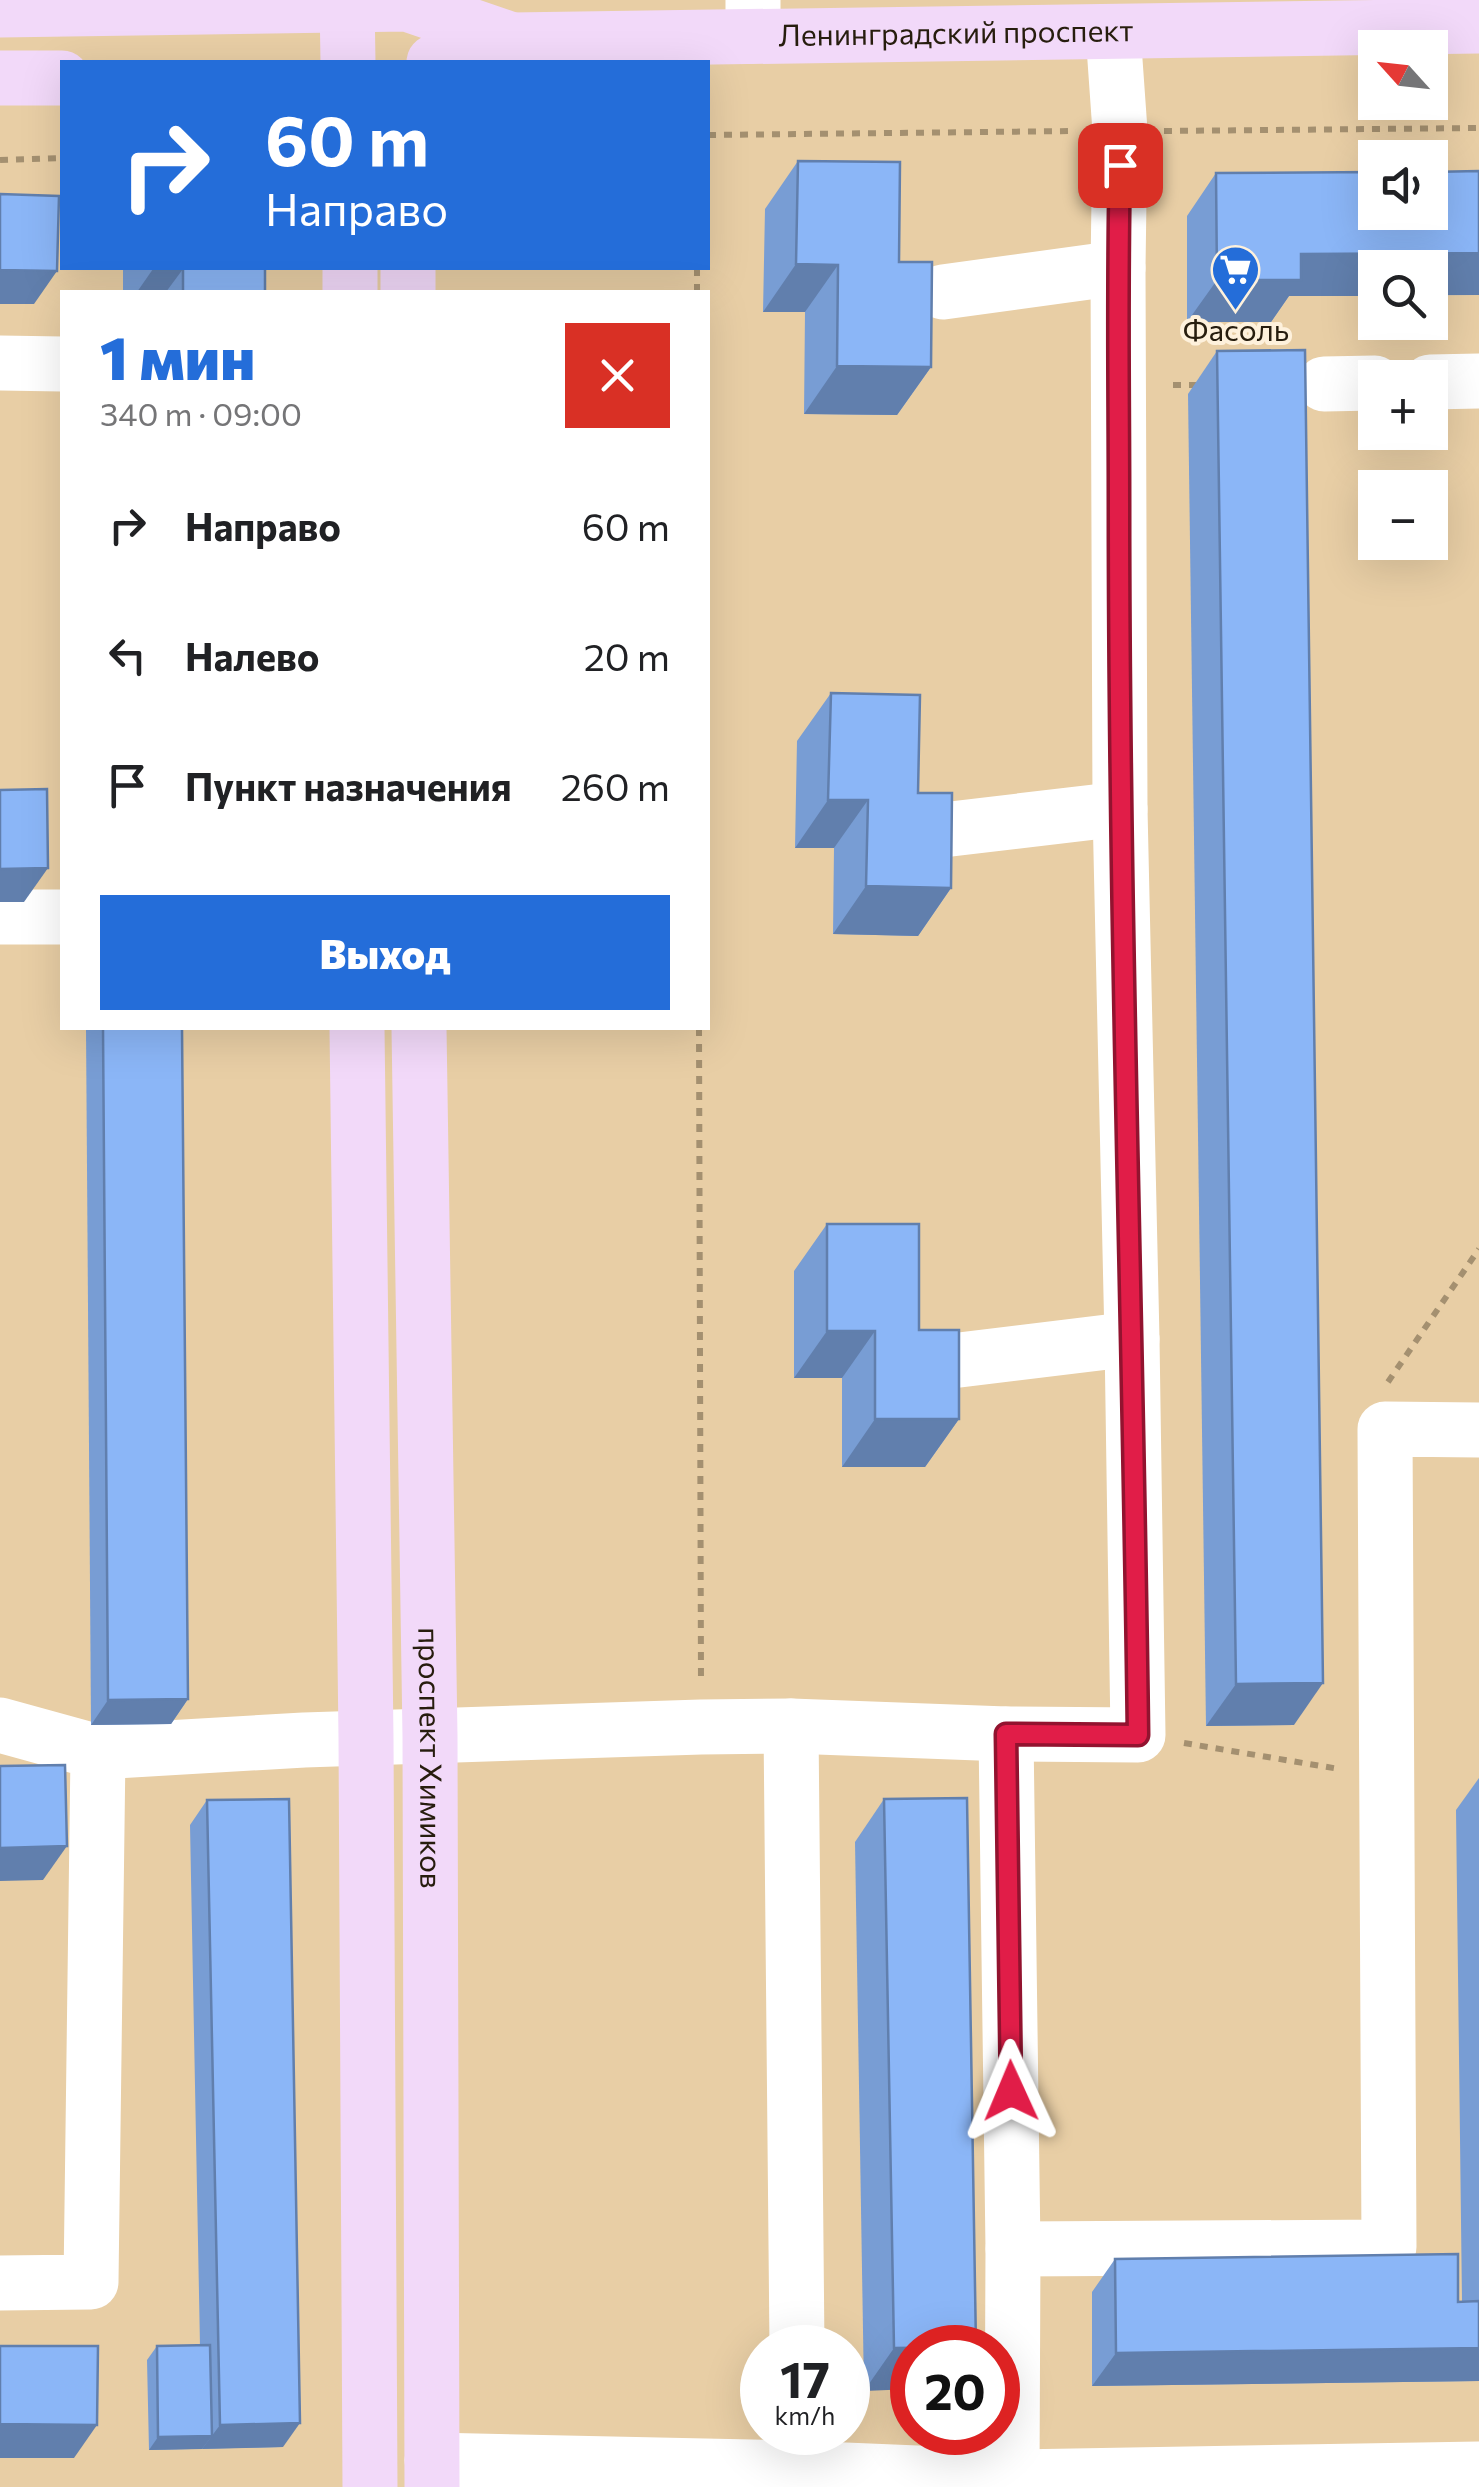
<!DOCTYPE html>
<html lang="ru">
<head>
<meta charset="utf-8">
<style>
  body { margin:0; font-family:Commissioner,sans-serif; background:#f6f6f6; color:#202124; height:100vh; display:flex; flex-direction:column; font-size:38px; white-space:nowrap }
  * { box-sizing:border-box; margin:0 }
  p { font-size:32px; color:#757577 }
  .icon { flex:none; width:55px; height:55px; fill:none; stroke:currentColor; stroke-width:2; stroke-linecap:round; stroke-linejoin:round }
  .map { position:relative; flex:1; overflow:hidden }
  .sheet { position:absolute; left:60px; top:290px; width:650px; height:740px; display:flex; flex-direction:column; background:#fff; border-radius:0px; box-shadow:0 10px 40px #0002 }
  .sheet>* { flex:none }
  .guide { position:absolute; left:60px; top:60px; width:650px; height:210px; border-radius:0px; box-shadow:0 10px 40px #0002; background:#246dd9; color:#fff; overflow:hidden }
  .needle { width:65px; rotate:297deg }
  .controls { position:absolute; left:1358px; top:30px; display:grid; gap:20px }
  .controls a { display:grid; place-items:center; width:90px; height:90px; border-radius:0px; background:#fff; box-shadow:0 10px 40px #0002; font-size:50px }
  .speed { position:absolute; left:740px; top:2325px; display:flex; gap:20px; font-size:50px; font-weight:700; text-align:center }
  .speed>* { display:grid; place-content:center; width:130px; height:130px; border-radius:50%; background:#fff; box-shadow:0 10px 40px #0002; line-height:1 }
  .speed small { font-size:25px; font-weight:400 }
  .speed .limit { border:15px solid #d22; background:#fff; color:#111 }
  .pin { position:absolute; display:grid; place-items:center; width:85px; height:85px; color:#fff; margin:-42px; border-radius:20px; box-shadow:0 5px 15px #0006 }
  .me { position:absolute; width:110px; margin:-55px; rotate:359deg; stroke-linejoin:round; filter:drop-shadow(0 0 8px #0008) }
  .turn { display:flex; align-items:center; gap:35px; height:210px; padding:0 40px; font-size:45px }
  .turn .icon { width:130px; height:130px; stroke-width:2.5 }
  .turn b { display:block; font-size:70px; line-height:85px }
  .round { display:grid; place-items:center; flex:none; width:105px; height:105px; border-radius:0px; background:#f6f6f6 }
  .overview { display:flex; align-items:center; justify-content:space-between; height:170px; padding:0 40px }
  h1 { font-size:60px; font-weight:800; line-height:75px; color:#246dd9 }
  .cta { display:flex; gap:20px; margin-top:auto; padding:20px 40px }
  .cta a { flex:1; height:115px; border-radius:0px; background:#246dd9; color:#fff; font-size:40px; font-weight:800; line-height:115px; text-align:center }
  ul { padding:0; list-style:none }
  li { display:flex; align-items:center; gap:30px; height:130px; padding:0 40px }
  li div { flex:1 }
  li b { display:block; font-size:38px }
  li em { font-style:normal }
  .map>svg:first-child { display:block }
</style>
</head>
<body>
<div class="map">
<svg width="1479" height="2487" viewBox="0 0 1479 2487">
  <rect width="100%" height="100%" fill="#e8cea5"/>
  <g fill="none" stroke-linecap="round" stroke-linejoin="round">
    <g stroke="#a49070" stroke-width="6" stroke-dasharray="8 8" stroke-linecap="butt">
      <polyline points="1164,131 1479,128"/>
      <polyline points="708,135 1076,131"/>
      <polyline points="0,160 62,158"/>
      <polyline points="697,268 697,292"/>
      <polyline points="1173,385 1201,385"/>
      <polyline points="699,1028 701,1681"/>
      <polyline points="1388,1382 1479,1249"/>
      <polyline points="1184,1743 1339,1769"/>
    </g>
    <g stroke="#fff" stroke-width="55">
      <polyline points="753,0 753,36"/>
      <polyline points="943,292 1118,268"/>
      <polyline points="0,363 62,364"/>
      <polyline points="1430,382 1479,381"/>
      <polyline points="1324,384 1375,383"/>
      <polyline points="951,829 1120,809"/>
      <polyline points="0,917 62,917"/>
      <polyline points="943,1362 1132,1339"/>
      <polyline points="0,1725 98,1752 91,2282 0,2283"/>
      <polyline points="791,1726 797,2348"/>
      <polyline points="1006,1734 1013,2249 1012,2477"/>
      <polyline points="98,1752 304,1740 701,1727 791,1726 1006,1734 1138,1735 1132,1339 1120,809 1118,268 1120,131 1113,32"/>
      <polyline points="1013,2249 1389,2247 1385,1429 1479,1430"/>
      <polyline points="432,2460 798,2468 1012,2477 1479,2469"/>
    </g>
    <g stroke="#f2d9f9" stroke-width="55">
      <polyline points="347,0 348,62"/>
      <polyline points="0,10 407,4 512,40"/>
      <path id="s1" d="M434 62 512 40 1479 26"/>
      <polyline points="0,78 62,78"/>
      <polyline points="350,268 350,292"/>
      <polyline points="408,268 408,292"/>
      <polyline points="357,1028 366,1738 370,2487"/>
      <path id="s2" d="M419 1028 430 1736 432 2487"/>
    </g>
  </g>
  <g fill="#789dd4">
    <polygon points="798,161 899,262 931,367 897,415 804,414 805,312 763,312 765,209"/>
    <polygon points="1479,171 1479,295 1289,296 1271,322 1187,322 1187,216 1216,173"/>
    <rect x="123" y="268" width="142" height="24"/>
    <polygon points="1217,351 1294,1725 1206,1726 1188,394"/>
    <polygon points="831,693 918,793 951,888 918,936 833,934 834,848 795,848 797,741"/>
    <polygon points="86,1028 182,1028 188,1699 171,1724 91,1725"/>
    <polygon points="827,1224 919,1330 959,1419 925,1467 842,1467 842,1378 794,1378 794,1271"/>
    <polygon points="1479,1778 1479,2381 1092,2386 1092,2292 1115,2259 1462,2302 1456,1810"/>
    <polygon points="884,1799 976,2347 864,2391 855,1842"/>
    <polygon points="207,1800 283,2447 149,2450 147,2360 157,2346 200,2346 190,1825"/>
  </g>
  <g fill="#617fad">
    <polygon points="1479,253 1479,295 1430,295 1430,268 1375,268 1375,296 1289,296 1271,322 1187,322 1217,280 1301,254"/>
    <polygon points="796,264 838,265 805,312 763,312"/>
    <polygon points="153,269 183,269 166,292 137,292"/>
    <polygon points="0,270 57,271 34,304 0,304"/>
    <polygon points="837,366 931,367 897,415 804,414"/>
    <polygon points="828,800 868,800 834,848 795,848"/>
    <polygon points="48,868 24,902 0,902 0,869"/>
    <polygon points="866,886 951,888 918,936 833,934"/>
    <polygon points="827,1331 875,1331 842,1378 794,1378"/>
    <polygon points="875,1419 959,1419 925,1467 842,1467"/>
    <polygon points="1323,1683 1294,1725 1206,1726 1236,1684"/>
    <polygon points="188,1699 171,1724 91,1725 108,1700"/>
    <polygon points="67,1846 43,1880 0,1881 0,1848"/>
    <polygon points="894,2348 912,2348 912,2389 864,2391"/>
    <polygon points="1479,2348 1479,2381 1092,2386 1116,2353"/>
    <polygon points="300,2423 283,2447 202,2449 220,2425"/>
    <polygon points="0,2424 97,2425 74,2458 0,2458"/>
    <polygon points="212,2436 202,2449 149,2450 158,2437"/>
  </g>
  <g fill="#8bb6f7" stroke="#617fad" stroke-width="2.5">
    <polygon points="798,161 900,162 899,262 932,262 931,367 837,366 838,265 796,264"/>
    <polygon points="1479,171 1479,253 1301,254 1301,280 1217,280 1216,173 1375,172 1375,212 1430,212 1430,172"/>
    <polygon points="0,194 59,196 57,271 0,270"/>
    <polygon points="153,268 265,268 265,292 183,292 183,269 153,269"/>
    <polygon points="1305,350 1323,1683 1236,1684 1217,351"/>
    <polygon points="831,693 920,695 918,793 952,793 951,888 866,886 868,800 828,800"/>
    <polygon points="47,789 48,868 0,869 0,790"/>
    <polygon points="103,1028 182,1028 188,1699 108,1700"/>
    <polygon points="827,1224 919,1224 919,1330 959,1330 959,1419 875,1419 875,1331 827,1331"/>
    <polygon points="65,1765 67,1846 0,1848 0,1766"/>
    <polygon points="967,1798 976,2347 894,2348 884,1799"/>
    <polygon points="289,1799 300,2423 220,2425 207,1800"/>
    <polygon points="1458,2254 1458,2302 1479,2301 1479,2348 1116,2353 1115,2259"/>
    <polygon points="210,2345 212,2436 158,2437 157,2346"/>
    <polygon points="0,2346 98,2346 97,2425 0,2424"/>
  </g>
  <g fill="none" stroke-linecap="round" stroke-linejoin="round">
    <defs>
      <path id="route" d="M1011 2091 1006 1734 1138 1735C1133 1325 1119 915 1119 505 1119 391 1117 278 1120 165"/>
    </defs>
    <use href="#route" stroke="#92132f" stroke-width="25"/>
    <use href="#route" stroke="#e11d48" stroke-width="18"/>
  </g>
  <defs>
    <symbol id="supermarket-pin" viewBox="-11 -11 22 30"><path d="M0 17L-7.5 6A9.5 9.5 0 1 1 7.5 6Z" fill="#246dd9" stroke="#fef1dc"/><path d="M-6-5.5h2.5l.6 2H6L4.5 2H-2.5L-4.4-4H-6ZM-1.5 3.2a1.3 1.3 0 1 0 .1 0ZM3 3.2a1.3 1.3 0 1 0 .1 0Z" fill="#fff"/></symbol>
  </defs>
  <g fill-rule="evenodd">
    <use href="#supermarket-pin" x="1208" y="242" width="55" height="75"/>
  </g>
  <g text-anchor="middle" stroke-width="8" stroke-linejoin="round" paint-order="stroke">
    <g font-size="30" fill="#271d0e" stroke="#fef1dc">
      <text dy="10" stroke="none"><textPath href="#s1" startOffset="525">Ленинградский проспект</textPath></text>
      <text dy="10" stroke="none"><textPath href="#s2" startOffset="730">проспект Химиков</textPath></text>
    </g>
    <g font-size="30" fill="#271d0e" stroke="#fef1dc">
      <text x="1236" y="341">Фасоль</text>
    </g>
  </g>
</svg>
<div class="controls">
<a><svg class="needle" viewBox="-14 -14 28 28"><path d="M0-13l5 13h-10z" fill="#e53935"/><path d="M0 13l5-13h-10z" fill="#757577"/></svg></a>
<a><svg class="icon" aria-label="sound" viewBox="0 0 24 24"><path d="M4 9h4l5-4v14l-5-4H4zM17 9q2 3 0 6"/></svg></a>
<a><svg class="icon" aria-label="search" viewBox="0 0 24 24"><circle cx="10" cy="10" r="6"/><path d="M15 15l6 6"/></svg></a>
<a>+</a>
<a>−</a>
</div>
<div class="speed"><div>17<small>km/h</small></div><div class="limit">20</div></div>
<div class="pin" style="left:1120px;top:165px;background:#d93025"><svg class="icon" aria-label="arrive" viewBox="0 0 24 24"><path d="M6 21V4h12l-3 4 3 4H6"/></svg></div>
<svg class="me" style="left:1011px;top:2091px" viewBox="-20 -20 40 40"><path d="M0-17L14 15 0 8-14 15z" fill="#e11d48" stroke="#fff" stroke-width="4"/></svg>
<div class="guide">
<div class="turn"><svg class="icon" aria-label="right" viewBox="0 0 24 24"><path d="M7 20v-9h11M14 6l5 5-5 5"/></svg><div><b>60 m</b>Направо</div></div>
</div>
<section class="sheet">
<div class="overview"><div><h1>1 мин</h1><p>340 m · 09:00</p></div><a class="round" style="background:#d93025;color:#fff"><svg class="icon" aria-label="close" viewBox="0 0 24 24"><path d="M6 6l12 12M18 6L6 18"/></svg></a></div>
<ul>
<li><svg class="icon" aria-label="right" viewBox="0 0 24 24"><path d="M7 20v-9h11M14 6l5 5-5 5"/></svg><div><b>Направо</b></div><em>60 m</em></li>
<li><svg class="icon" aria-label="left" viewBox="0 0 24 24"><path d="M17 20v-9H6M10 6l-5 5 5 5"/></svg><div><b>Налево</b></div><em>20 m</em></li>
<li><svg class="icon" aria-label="arrive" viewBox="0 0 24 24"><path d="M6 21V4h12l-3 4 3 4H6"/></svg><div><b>Пункт назначения</b></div><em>260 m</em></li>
</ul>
<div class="cta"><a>Выход</a></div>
</section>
</div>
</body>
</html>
